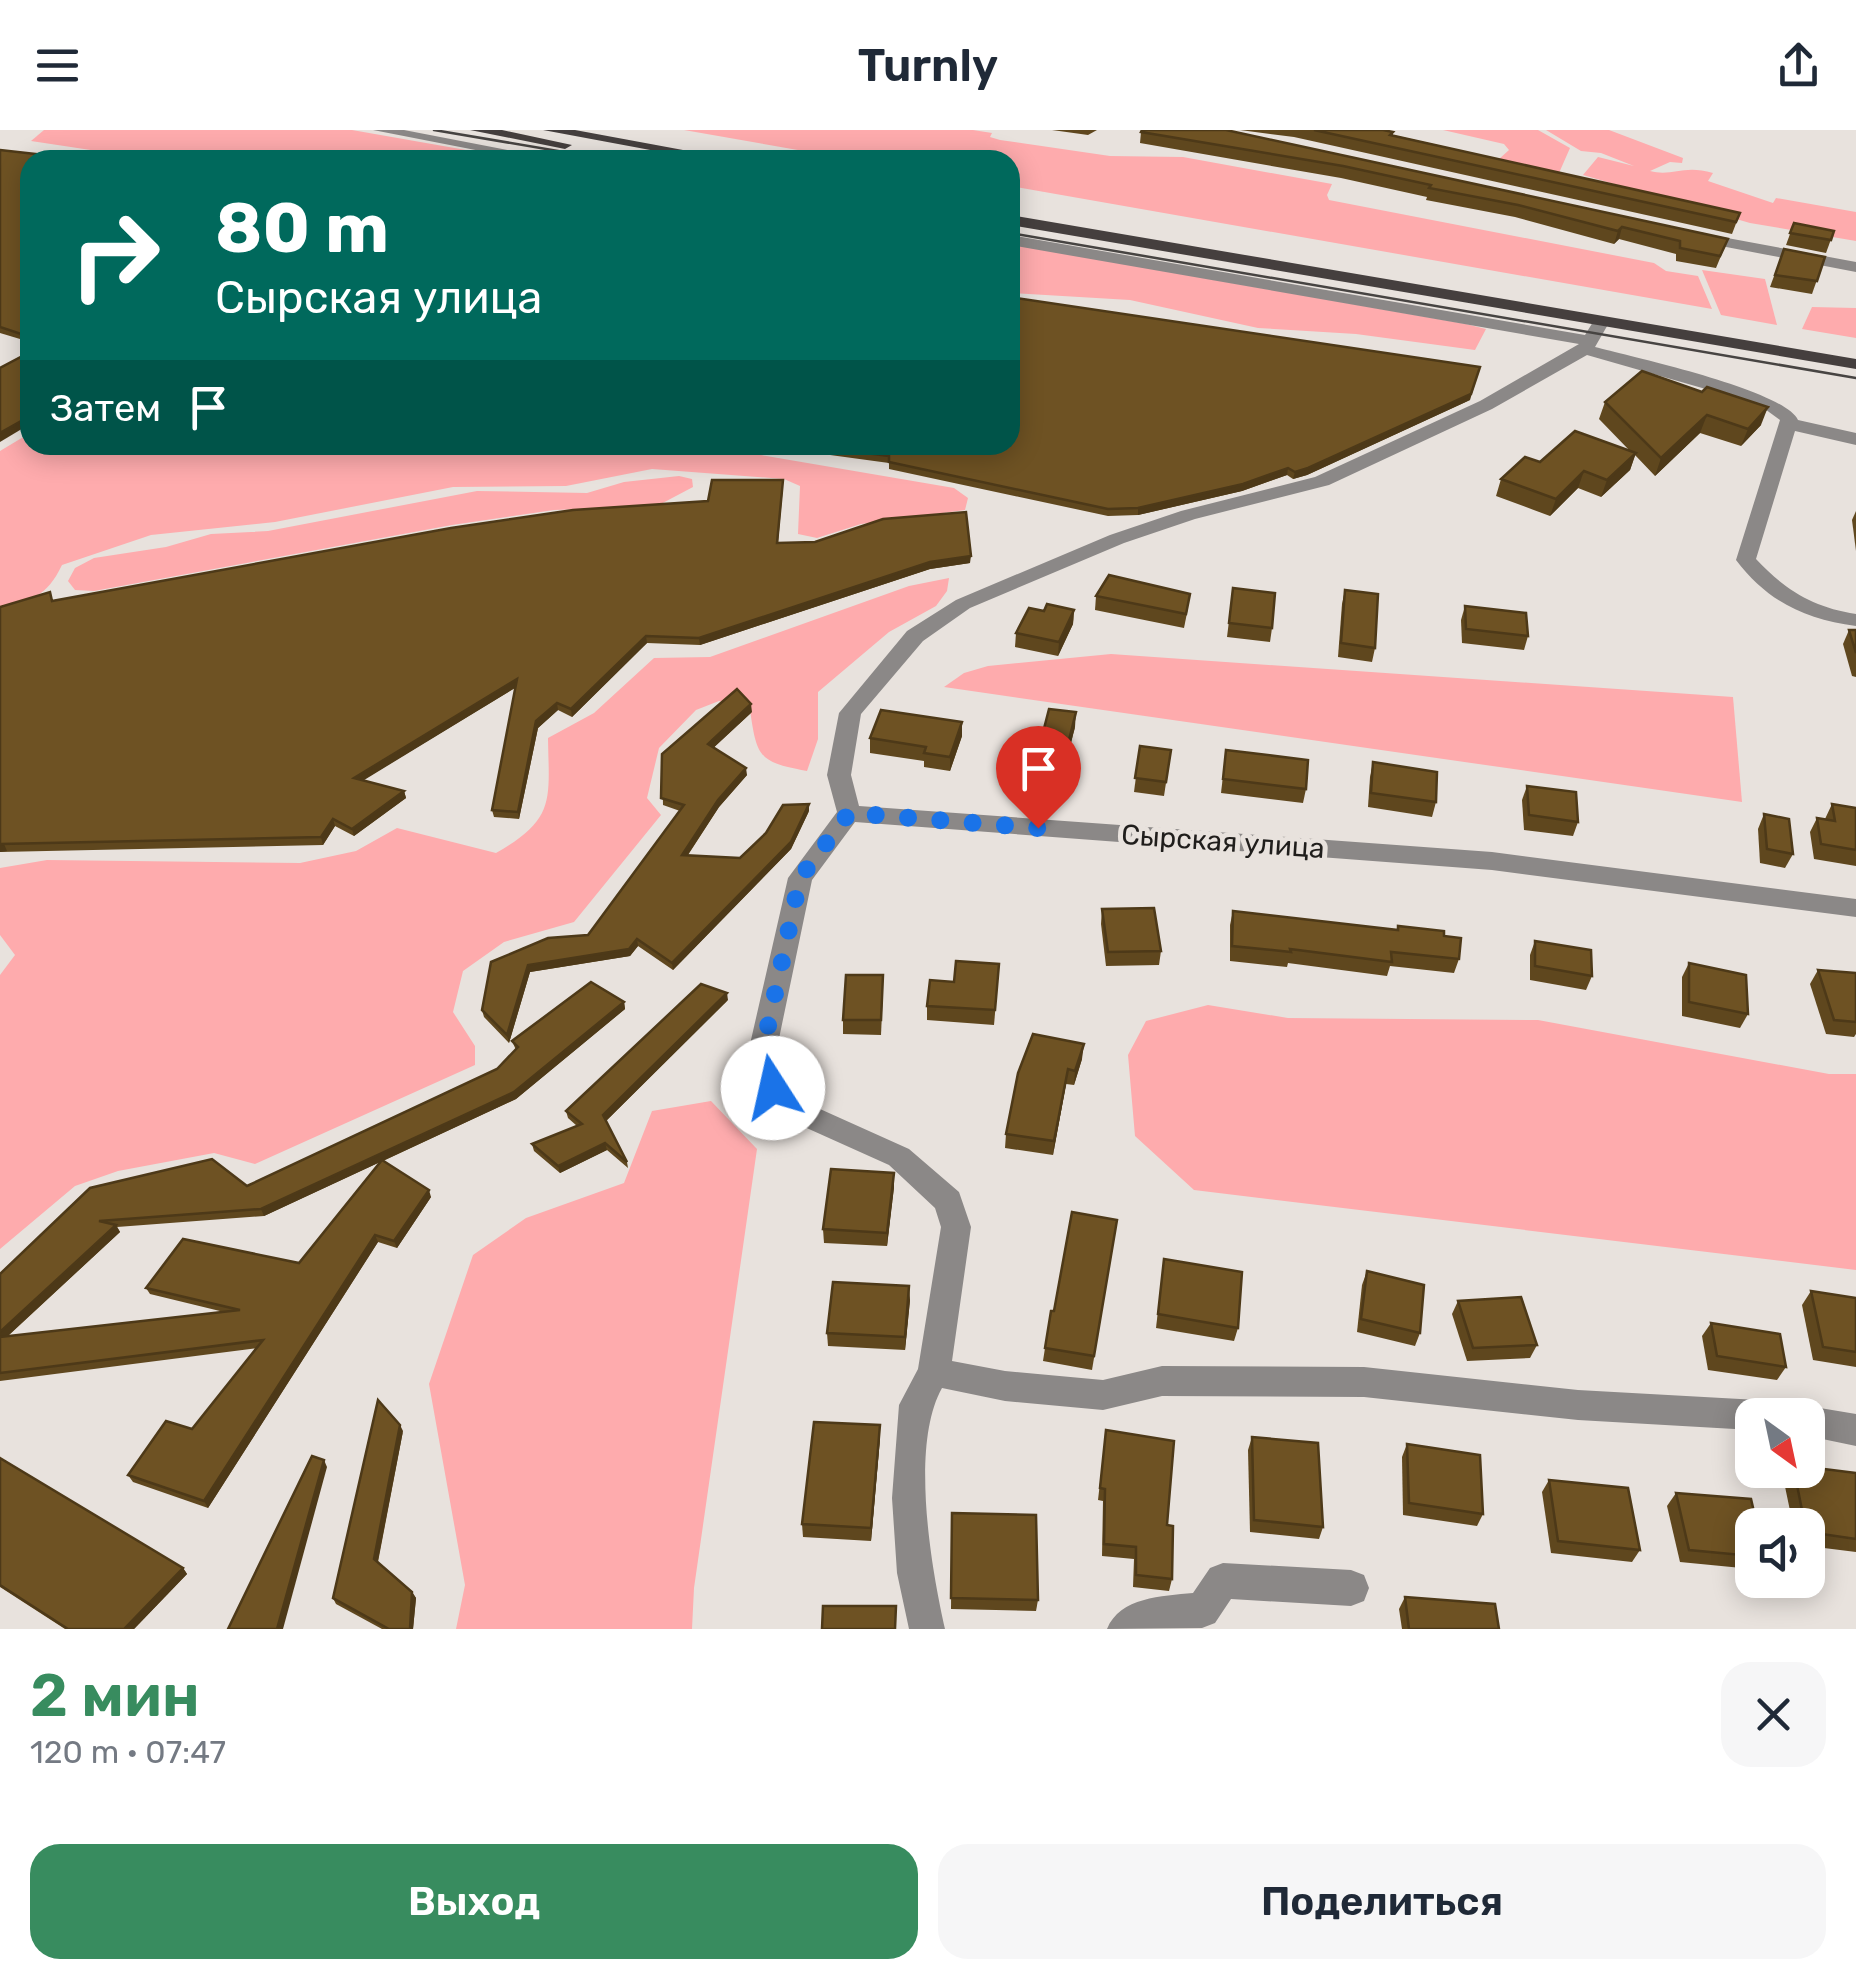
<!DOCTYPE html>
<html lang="ru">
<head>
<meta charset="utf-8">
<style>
  body { margin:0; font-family:Rubik,sans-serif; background:#f6f6f7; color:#1f2937; height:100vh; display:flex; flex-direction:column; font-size:38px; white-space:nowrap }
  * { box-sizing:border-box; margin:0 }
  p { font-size:32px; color:#747a83 }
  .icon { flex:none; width:55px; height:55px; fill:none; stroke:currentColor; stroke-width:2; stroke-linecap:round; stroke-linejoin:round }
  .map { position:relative; height:1499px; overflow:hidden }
  .drawer { display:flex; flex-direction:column; background:#fff; flex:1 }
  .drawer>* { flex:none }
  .hud { position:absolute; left:20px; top:20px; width:1000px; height:305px; border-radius:30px; box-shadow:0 5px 25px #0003; background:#00695c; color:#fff; overflow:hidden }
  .needle { width:65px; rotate:147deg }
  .buttons { position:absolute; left:1735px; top:1268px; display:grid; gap:20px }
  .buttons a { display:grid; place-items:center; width:90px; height:90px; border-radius:20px; background:#fff; box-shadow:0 5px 25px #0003; font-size:50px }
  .pin { position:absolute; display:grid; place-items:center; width:85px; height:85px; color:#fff; margin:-102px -42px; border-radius:50% 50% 50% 0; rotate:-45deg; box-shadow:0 0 10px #0007 }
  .pin .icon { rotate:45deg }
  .me { position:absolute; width:110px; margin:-55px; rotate:350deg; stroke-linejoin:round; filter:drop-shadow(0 0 8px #0008) }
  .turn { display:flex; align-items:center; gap:35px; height:210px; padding:0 30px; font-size:45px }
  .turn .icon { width:130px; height:130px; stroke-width:2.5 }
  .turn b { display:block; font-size:70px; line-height:85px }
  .then { display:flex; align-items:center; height:95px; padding:0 30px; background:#0003; gap:20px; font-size:38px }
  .round { display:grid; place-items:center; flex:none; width:105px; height:105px; border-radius:30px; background:#f6f6f7 }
  .summary { display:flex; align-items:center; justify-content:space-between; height:170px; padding:0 30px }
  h1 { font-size:60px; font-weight:600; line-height:75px; color:#388c5f }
  .action { display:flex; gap:20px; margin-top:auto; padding:20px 30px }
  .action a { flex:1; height:115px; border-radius:30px; background:#388c5f; color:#fff; font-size:40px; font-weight:600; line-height:115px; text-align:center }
  .action a+a { background:#f6f6f7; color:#1f2937 }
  header { display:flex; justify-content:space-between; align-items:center; height:130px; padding:0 30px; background:#fff; font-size:45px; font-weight:600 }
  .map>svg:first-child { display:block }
</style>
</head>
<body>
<header><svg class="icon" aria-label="menu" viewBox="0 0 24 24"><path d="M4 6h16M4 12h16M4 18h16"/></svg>Turnly<svg class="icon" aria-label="share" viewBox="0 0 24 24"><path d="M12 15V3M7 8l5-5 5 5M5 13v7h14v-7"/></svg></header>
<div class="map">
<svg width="1856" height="1499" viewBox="0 0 1856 1499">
  <rect width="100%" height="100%" fill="#e8e2dd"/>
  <g fill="#feabad">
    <polygon points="44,0 352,0 523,30 157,30 31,11"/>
    <polygon points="684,0 973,0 992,3 990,7 1000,10 1110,26 1183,27 1332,54 1327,65 1329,70 1654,133 1666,141 1698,146 1712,179 1010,56 1010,30 855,30"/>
    <polygon points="1443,0 1538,0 1570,18 1559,43 1498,30 1509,20 1504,14"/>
    <path d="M1546 0H1609L1683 28 1682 33 1670 32 1650 41C1673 47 1683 34 1713 43L1708 51 1773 73 1776 68 1856 82V111L1750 93 1583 45 1598 27 1634 36 1601 23 1581 21Z"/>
    <polygon points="1010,114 1466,194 1486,199 1475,220 1356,204 1258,198 1130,170 1010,163"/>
    <polygon points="1702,140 1765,149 1777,195 1721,185"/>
    <polygon points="1812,177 1856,178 1856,208 1802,199"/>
    <path d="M30 303V315L341 319 380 315H702L954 358 968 368 965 380 861 394 817 408 798 404 800 356 784 349 652 339 566 356 453 357 275 392 151 405 62 435C46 468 33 468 0 478V321Z"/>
    <polygon points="679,346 692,349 693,357 657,376 554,380 452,395 94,461 75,460 68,451 75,438 94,428 166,417 211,404 268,401 477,361 587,363 624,352"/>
    <path d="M949 448 947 461 936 476 889 502 818 562V609L807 641C759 632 757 628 750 580L719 571 696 580 659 618 647 668 661 685 574 792 504 812 463 841 453 882 475 916V935L255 1034 214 1023 118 1041 75 1056 0 1119V845L15 825 0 805V738L47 730 300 733 356 721 397 698 496 723C556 689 549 670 548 608L594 583 654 528 710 527 909 456Z"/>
    <polygon points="1111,524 1733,567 1742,672 944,557 964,543 988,536"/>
    <polygon points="1208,875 1288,888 1538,890 1829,944 1856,944 1856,1140 1194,1060 1135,1006 1128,925 1146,891"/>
    <polygon points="711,971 757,1019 694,1458 692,1499 456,1499 465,1455 429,1254 473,1125 526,1088 624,1053 652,981"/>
  </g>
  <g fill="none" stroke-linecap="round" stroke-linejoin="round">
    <g fill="#8b8887" fill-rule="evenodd">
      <polygon points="373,0 404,0 559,30 527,30"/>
      <polygon points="1695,102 1856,132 1856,142 1690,110 1687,107"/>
      <path d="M1010 105 1585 205 1596 187H1608L1610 191 1595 217C1633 227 1784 260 1798 290L1856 303V315L1795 301 1756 429C1786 461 1813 477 1856 484V496C1805 489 1768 472 1736 430L1780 290 1758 274 1587 225 1492 279 1329 355 1195 389 1124 413 970 478 923 511 861 584 851 645 859 676 1492 722 1856 769V787L1492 740 855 692 812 750 776 923 785 952 820 979 909 1019 959 1062 971 1097 952 1231 1005 1241 1103 1250 1162 1236 1364 1237 1578 1260 1758 1270 1770 1274 1774 1285H1752V1300L1578 1290 1364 1267 1162 1266 1103 1280 1005 1271 942 1258C910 1315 931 1437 945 1499H909L897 1443 892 1368 899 1275 918 1239 941 1097 935 1078 889 1035 800 995 763 966 748 923 788 748 837 682 827 645 839 583 907 501 956 470 1110 405 1181 381 1315 347 1480 271 1579 214 1010 115Z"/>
      <polygon points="1808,1276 1856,1284 1856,1316 1808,1306 1808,1285 1794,1285"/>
      <path d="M1223 1433 1351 1440 1364 1445 1369 1458 1364 1471 1351 1476 1231 1469 1215 1493 1202 1498 1107 1499C1120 1467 1162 1466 1193 1463L1210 1438Z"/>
    </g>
    <g fill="#453f3e" fill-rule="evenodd">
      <polygon points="470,0 502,0 572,15 565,19"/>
      <polygon points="543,0 575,0 737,30 704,30"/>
      <polygon points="1010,85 1856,229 1856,239 1010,95"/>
    </g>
    <g stroke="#474442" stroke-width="2.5">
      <polyline points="434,0 611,30"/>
      <polyline points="1010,103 1856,248"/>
    </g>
  </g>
  <g fill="#5f471e" fill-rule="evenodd">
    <polygon points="1052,0 1097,0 1088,5"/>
    <polygon points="1226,0 1728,109 1716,138 1676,131 1676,124 1619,109 1614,114 1515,87 1426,70 1427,67 1341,48 1140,13 1141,2"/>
    <polygon points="1240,0 1383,0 1393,2 1393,5 1740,83 1732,104 1294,7"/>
    <polygon points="0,20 30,30 30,212 0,203"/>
    <polygon points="1794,93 1834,101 1826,123 1786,115"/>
    <polygon points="1784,119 1825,127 1812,164 1770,157"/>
    <polygon points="1642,241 1761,295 1741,316 1700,303 1655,346 1635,325 1630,340 1601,367 1578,358 1550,386 1496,366 1501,349 1540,332 1630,321 1599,289 1605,272"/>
    <polygon points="1470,270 1307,345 1293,349 1287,345 1242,361 1138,385 1108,386 889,339 889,333 756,315 1010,315"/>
    <polygon points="783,357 778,413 970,433 930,439 700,515 647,513 572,587 558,580 538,598 519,689 494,687 492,680 515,558 363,650 404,661 406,668 354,706 335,696 323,715 0,722 0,477 54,471 708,371"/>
    <polygon points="1856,381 1856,421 1852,390"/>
    <polygon points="1233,458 1272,498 1270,512 1227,507"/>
    <polygon points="1345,460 1375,518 1372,532 1338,527 1342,474"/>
    <polygon points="1096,466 1188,478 1184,498 1095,480"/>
    <polygon points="1465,476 1528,506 1524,520 1462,513 1461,490"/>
    <polygon points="1074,480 1073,494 1058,526 1015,517 1016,503 1044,481"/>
    <polygon points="1849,500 1856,500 1856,547 1852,546 1843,514"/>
    <polygon points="752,582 713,618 747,645 719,677 688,725 740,728 809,681 791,719 673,840 638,816 630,826 530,842 509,913 484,887 482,880 491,832 588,805 680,681 663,675 662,624"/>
    <polygon points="1075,597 1064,640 1037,636 1038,622"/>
    <polygon points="962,606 950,641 924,637 924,631 870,623 870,608"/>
    <polygon points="1140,616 1171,620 1164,666 1134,662"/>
    <polygon points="1226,620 1306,659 1303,673 1221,663"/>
    <polygon points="1373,632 1436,672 1432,687 1368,677 1370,647"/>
    <polygon points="1527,656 1578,692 1573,706 1524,700 1522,670"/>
    <polygon points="1832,674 1856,678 1856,736 1814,729 1810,702 1817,688 1825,689"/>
    <polygon points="1764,684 1793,724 1785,738 1760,733 1758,699"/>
    <polygon points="1102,779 1161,821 1159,835 1106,836 1101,794"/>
    <polygon points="1233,781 1397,800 1398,796 1444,806 1459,829 1454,843 1390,836 1387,846 1288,833 1287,837 1230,831 1230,795"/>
    <polygon points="1535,811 1592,846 1586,860 1530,850 1530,825"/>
    <polygon points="1689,833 1748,884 1740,898 1682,886 1682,847"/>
    <polygon points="1818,840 1856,843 1856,904 1854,907 1826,904 1810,854"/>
    <polygon points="998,849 994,895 927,890 927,876 954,852"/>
    <polygon points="883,860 881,905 843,904 843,890"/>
    <polygon points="728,870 606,991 627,1032 628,1038 607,1020 560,1043 534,1021 532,1014 577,996 568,988 566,981"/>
    <path d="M624 872 625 879 516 969 383 1031 431 1067 397 1118 378 1112 208 1378 133 1352 128 1345 192 1299 257 1218 0 1251V1144L90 1058 247 1056 497 939 516 920 512 911ZM382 1031 299 1133 146 1158 150 1164 224 1182 8 1206 120 1102 117 1097 264 1086Z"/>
    <polygon points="1033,904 1082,929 1074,955 1066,954 1053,1025 1005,1018 1006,1004"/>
    <polygon points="894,1057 887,1116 824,1113 823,1099"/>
    <polygon points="1117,1090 1092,1240 1043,1231 1045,1218 1054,1181"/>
    <polygon points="1164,1129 1238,1198 1234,1211 1156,1198"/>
    <polygon points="1367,1141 1420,1203 1415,1216 1357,1202 1362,1155"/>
    <polygon points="1811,1161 1856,1168 1856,1237 1813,1230 1802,1175"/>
    <polygon points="910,1170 905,1220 828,1216 827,1203"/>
    <polygon points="1458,1171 1537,1215 1530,1228 1467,1231 1452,1184"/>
    <polygon points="1711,1193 1786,1237 1777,1250 1708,1240 1702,1206"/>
    <polygon points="880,1295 880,1308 871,1411 803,1407 802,1394"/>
    <polygon points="1106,1300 1167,1395 1172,1449 1169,1461 1133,1457 1134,1429 1102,1426 1103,1371 1098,1370"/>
    <polygon points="403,1301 378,1432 412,1462 416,1468 413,1499 382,1499 336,1474 333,1468"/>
    <polygon points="1252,1307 1323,1397 1319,1409 1250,1402 1248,1320"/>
    <polygon points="1407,1314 1483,1384 1477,1396 1403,1385 1402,1327"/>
    <polygon points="0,1328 183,1438 187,1444 134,1499 65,1499 0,1457"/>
    <polygon points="1788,1340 1856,1343 1856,1422 1808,1416 1808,1395 1793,1395 1783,1347"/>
    <polygon points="1549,1350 1640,1420 1632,1432 1551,1423 1542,1362"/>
    <polygon points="1676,1363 1752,1395 1752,1439 1680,1432 1667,1376"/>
    <polygon points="952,1383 1038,1470 1036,1481 951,1479"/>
    <polygon points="1405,1467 1499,1499 1402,1499 1399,1479"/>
  </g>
  <g fill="#4d3918">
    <polygon points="1622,97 1619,109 1614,114 1618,101"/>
    <polygon points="1480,237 1470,270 1307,345 1293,349 1295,342"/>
    <polygon points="1768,277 1761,295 1741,316 1748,299"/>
    <polygon points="1707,285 1700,303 1655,346 1661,328"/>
    <polygon points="30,286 30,294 0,312 0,303"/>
    <polygon points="1636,323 1630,340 1601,367 1607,350"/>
    <polygon points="1288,338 1287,345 1242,361 1138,385 1138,378"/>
    <polygon points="1584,341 1578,358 1550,386 1556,369"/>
    <polygon points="971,426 970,433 930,439 700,515 699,508 930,432"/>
    <polygon points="1074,480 1073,494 1058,526 1059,512"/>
    <polygon points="646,506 647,513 572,587 571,579"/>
    <polygon points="517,549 518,556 356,655 354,648"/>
    <polygon points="557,573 558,580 538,598 519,689 518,682 536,591"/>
    <polygon points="751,574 752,582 709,622 708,614"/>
    <polygon points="1076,582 1075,597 1064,640 1065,626"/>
    <polygon points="962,592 962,606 950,641 950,627"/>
    <polygon points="746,638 747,645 719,677 683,732 682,725 718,670"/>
    <polygon points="404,661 406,668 354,706 352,699"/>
    <polygon points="809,674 809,681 791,719 673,840 672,833"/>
    <polygon points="333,689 335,696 323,715 321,707"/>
    <polygon points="0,714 4,714 7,721 0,722"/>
    <polygon points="637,809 638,816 630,826 530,842 509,913 507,905 528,835"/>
    <polygon points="727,863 728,870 605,992 603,985"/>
    <polygon points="624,872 625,879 516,969 264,1086 261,1079"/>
    <polygon points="1084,914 1082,929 1074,955 1075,941"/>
    <polygon points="1068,939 1066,954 1053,1025 1054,1011"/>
    <polygon points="605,1013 607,1020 560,1043 558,1036"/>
    <polygon points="894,1043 894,1057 887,1116 887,1103"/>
    <polygon points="429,1060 431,1067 397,1118 394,1111"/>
    <polygon points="116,1095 120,1102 0,1213 0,1202"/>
    <polygon points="375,1105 378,1112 208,1378 204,1371"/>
    <polygon points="909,1156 910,1170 905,1220 905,1207"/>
    <polygon points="400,1295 403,1301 377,1435 374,1429"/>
    <polygon points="880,1295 880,1308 871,1411 871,1398"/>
    <polygon points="324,1330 327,1337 283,1499 277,1499"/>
    <polygon points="183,1438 187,1444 134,1499 124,1499"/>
    <polygon points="412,1462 416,1468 413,1499 410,1499"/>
  </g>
  <g fill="#6e5223" stroke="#4d3918" stroke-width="2.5">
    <polygon points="1142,0 1226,0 1728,109 1720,126 1680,118 1680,111 1622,97 1618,101 1518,75 1429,58 1431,55 1343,36 1141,2"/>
    <polygon points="1314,0 1383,0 1393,2 1390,5 1740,83 1736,92"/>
    <polygon points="0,20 89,30 30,30 30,207 0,197"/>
    <polygon points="1794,93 1834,101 1831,110 1790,103"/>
    <polygon points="1784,119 1825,127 1817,151 1775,145"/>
    <polygon points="1010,167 1480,237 1471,264 1308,338 1295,342 1288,338 1243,354 1138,378 1108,379 889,332 889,326 805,315 1010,315"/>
    <polygon points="30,222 30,286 0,303 0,238"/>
    <polygon points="1642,241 1702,262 1707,257 1768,277 1748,299 1707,285 1661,328 1605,272"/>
    <polygon points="1575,301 1636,323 1607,350 1584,341 1556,369 1501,349 1525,327 1540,332"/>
    <polygon points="712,350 783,350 777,413 815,412 883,389 966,382 971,426 930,432 699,508 646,506 571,579 557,573 536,591 518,682 492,680 517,549 354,648 404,661 352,699 333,689 321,707 0,714 0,477 50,462 52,471 451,398 573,380 708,371"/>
    <polygon points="1109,445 1190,464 1186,484 1096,466"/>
    <polygon points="1233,458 1275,463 1272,498 1229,493"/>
    <polygon points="1345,460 1378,464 1375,518 1341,513"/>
    <polygon points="1047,474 1074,480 1059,512 1016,503 1029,478 1044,481"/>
    <polygon points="1465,476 1526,483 1528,506 1466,499"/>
    <polygon points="1849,500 1856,500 1856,523"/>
    <polygon points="737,559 751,574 708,614 746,638 718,670 682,725 740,728 766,703 783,675 809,674 791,712 672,833 637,809 629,819 528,835 507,905 482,880 491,832 548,808 588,805 684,675 661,668 662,624"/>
    <polygon points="1049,579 1076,582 1065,626 1038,622"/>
    <polygon points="881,580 962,592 950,627 924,623 926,617 870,608"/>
    <polygon points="1140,616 1171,620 1166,652 1135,648"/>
    <polygon points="1226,620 1308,630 1306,659 1223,649"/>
    <polygon points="1373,632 1437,642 1436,672 1371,663"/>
    <polygon points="1527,656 1576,662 1578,692 1529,685"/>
    <polygon points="1832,674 1856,678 1856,720 1821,714 1817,688 1835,691"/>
    <polygon points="1764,684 1789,689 1793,724 1767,719"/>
    <polygon points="1154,778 1161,821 1108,822 1102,779"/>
    <polygon points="1233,781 1398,800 1398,796 1444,801 1444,806 1461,808 1459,829 1391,822 1392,832 1290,819 1291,822 1232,816"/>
    <polygon points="1535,811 1591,820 1592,846 1535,836"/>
    <polygon points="956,831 999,834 995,880 927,876 930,850 954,852"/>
    <polygon points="1689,833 1746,845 1748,884 1689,872"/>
    <polygon points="1818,840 1856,843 1856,892 1834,890"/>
    <polygon points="846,845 883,845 881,890 843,890"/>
    <polygon points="591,852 624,872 514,962 261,1079 99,1091 116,1095 0,1202 0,1144 90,1058 212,1029 247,1056 497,939 518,917 512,911"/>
    <polygon points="701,854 727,863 603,985 627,1032 605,1013 558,1036 532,1014 582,994 566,981"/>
    <polygon points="1033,904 1084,914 1075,941 1068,939 1054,1011 1006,1004 1018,943"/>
    <polygon points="382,1030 429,1060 394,1111 375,1105 204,1371 128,1345 166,1291 192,1299 263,1210 0,1243 0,1207 240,1180 146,1158 183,1109 299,1133"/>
    <polygon points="831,1039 894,1043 887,1103 823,1099"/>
    <polygon points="1072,1082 1117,1090 1094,1226 1045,1218 1051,1181 1054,1181"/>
    <polygon points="1164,1129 1242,1142 1238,1198 1158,1184"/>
    <polygon points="1367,1141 1424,1155 1420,1203 1361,1189"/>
    <polygon points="833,1152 909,1156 905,1207 827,1203"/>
    <polygon points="1811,1161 1856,1168 1856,1222 1823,1217"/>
    <polygon points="1521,1167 1537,1215 1473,1218 1458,1171"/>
    <polygon points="1711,1193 1780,1204 1786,1237 1717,1226"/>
    <polygon points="378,1270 400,1295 374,1429 412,1462 410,1499 389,1499 333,1468"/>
    <polygon points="814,1292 880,1295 871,1398 802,1394"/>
    <polygon points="1106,1300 1174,1311 1167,1395 1173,1396 1172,1449 1136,1445 1136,1417 1104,1414 1105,1359 1100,1358"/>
    <polygon points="1252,1307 1318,1313 1323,1397 1254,1390"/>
    <polygon points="1407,1314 1480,1325 1483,1384 1409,1373"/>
    <polygon points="312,1326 324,1330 277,1499 228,1499"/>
    <polygon points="0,1328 183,1438 124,1499 68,1499 0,1455"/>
    <polygon points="1808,1337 1856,1343 1856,1409 1808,1402 1808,1395 1805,1395 1794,1340 1808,1340"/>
    <polygon points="1549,1350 1628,1358 1640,1420 1558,1411"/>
    <polygon points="1676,1363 1751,1369 1757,1395 1752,1395 1752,1426 1689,1420"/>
    <polygon points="952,1383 1036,1385 1038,1470 951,1468"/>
    <polygon points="1405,1467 1495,1474 1499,1499 1409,1499"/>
    <polygon points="823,1476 896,1476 895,1499 822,1499"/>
  </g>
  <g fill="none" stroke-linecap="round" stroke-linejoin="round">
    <polyline stroke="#1a73e8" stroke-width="18" stroke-dasharray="0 32.4" points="773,958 762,924 800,748 849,683 1038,698"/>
  </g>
  <g text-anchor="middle" stroke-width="10" stroke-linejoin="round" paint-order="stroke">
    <g font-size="28" fill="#201e1c" stroke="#e8e2dd">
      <text transform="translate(1223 711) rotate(4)" y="10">Сырская улица</text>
    </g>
  </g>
</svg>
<div class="buttons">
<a><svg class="needle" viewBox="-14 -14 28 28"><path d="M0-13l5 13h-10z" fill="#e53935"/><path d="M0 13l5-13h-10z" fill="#747a83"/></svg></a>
<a><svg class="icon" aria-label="sound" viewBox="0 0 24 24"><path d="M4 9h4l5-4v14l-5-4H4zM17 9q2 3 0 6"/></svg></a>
</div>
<div class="pin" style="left:1038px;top:698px;background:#d93025"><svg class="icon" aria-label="arrive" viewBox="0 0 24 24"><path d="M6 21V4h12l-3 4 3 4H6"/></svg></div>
<svg class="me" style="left:773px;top:958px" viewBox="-20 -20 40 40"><circle r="19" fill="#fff"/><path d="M0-13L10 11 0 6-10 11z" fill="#1a73e8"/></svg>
<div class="hud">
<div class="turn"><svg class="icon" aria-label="right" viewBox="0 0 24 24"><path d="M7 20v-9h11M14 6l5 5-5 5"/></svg><div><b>80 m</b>Сырская улица</div></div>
<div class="then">Затем<svg class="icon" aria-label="arrive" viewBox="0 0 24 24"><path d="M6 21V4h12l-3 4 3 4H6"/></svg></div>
</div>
</div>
<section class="drawer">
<div class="summary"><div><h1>2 мин</h1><p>120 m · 07:47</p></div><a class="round"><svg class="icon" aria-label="close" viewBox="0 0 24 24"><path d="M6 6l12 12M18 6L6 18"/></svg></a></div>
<div class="action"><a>Выход</a><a>Поделиться</a></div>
</section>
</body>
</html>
